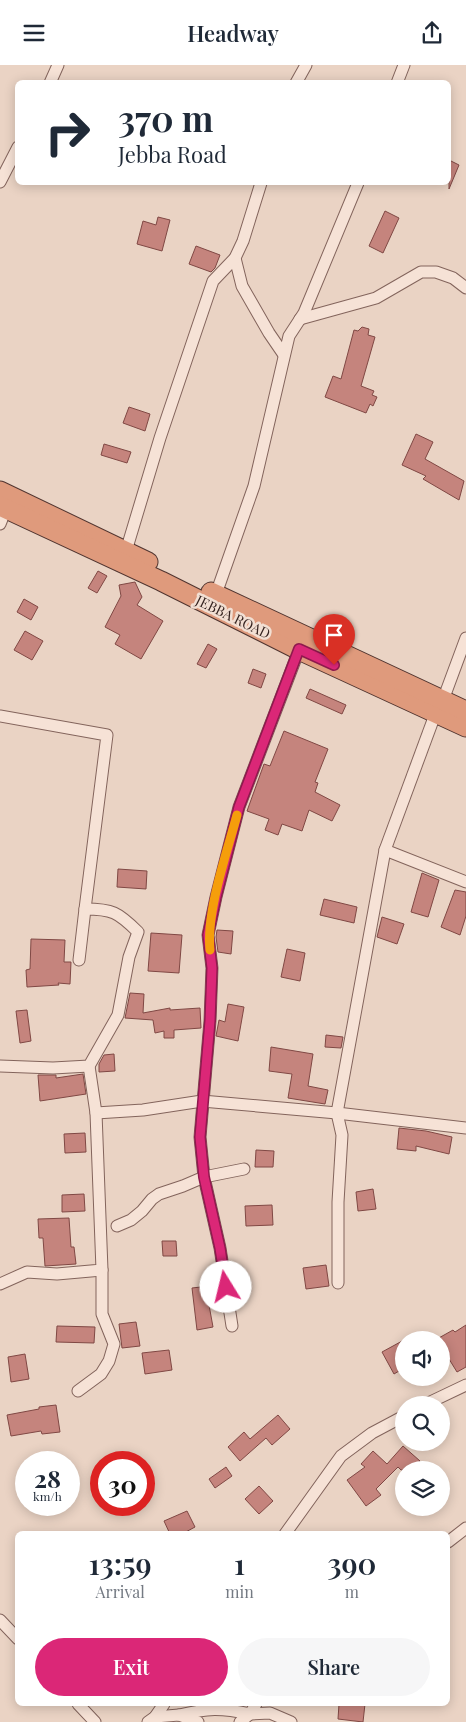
<!DOCTYPE html>
<html lang="en">
<head>
<meta charset="utf-8">
<style>
  body { margin:0; font-family:"Playfair Display",serif; background:#f6f6f7; color:#1f2937; height:100vh; display:flex; flex-direction:column; font-size:19px; white-space:nowrap }
  * { box-sizing:border-box; margin:0 }
  p { font-size:16px; color:#747a83 }
  .icon { flex:none; width:28px; height:28px; fill:none; stroke:currentColor; stroke-width:2; stroke-linecap:round; stroke-linejoin:round }
  .map { position:relative; flex:1; overflow:hidden }
  .panel { position:absolute; left:15px; top:1466px; width:435px; height:175px; display:flex; flex-direction:column; background:#fff; border-radius:8px; box-shadow:0 2px 12px #0003 }
  .panel>* { flex:none }
  .guide { position:absolute; left:15px; top:15px; width:436px; height:105px; border-radius:8px; box-shadow:0 2px 12px #0003; background:#fff; color:#1f2937; overflow:hidden }
  .buttons { position:absolute; left:395px; top:1266px; display:grid; gap:10px }
  .buttons a { display:grid; place-items:center; width:55px; height:55px; border-radius:50%; background:#fff; box-shadow:0 2px 12px #0003; font-size:25px }
  .speed { position:absolute; left:15px; top:1386px; display:flex; gap:10px; font-size:25px; font-weight:700; text-align:center }
  .speed>* { display:grid; place-content:center; width:65px; height:65px; border-radius:50%; background:#fff; box-shadow:0 2px 12px #0003; line-height:1 }
  .speed small { font-size:12px; font-weight:400 }
  .speed .limit { border:8px solid #d22; background:#fff; color:#111 }
  .pin { position:absolute; display:grid; place-items:center; width:42px; height:42px; color:#fff; margin:-51px -21px; border-radius:50% 50% 50% 0; rotate:-45deg; box-shadow:0 0 5px #0007 }
  .pin .icon { rotate:45deg }
  .me { position:absolute; width:55px; margin:-28px; rotate:351deg; stroke-linejoin:round; filter:drop-shadow(0 0 4px #0008) }
  .turn { display:flex; align-items:center; gap:18px; height:105px; padding:0 20px; font-size:22px }
  .turn .icon { width:65px; height:65px; stroke-width:2.5 }
  .turn b { display:block; font-size:35px; line-height:42px }
  .eta { display:flex; justify-content:space-evenly; align-items:center; height:85px; text-align:center }
  .eta b { font-size:30px; font-weight:600; line-height:35px }
  .action { display:flex; gap:10px; margin-top:auto; padding:10px 20px }
  .action a { flex:1; height:58px; border-radius:30px; background:#db2777; color:#fff; font-size:20px; font-weight:600; line-height:58px; text-align:center }
  .action a+a { background:#f6f6f7; color:#1f2937 }
  header { display:flex; justify-content:space-between; align-items:center; height:65px; padding:0 20px; background:#fff; font-size:22px; font-weight:600 }
  .map>svg:first-child { display:block }
</style>
</head>
<body>
<header><svg class="icon" aria-label="menu" viewBox="0 0 24 24"><path d="M4 6h16M4 12h16M4 18h16"/></svg>Headway<svg class="icon" aria-label="share" viewBox="0 0 24 24"><path d="M12 15V3M7 8l5-5 5 5M5 13v7h14v-7"/></svg></header>
<div class="map">
<svg width="466" height="1657" viewBox="0 0 466 1657">
  <rect width="100%" height="100%" fill="#ead3c4"/>
  <g fill="#c5847d" stroke="#804844">
    <polygon points="449,95 459,100 449,124"/>
    <polygon points="385,146 399,153 383,188 369,181"/>
    <polygon points="158,152 170,155 162,186 137,179 143,156 156,160"/>
    <polygon points="196,181 220,190 215,203 211,207 189,199"/>
    <polygon points="362,262 369,264 368,270 375,272 361,321 374,326 372,330 377,332 373,341 370,339 366,348 325,332 333,311 341,314 354,265 358,266"/>
    <polygon points="129,342 150,349 145,366 123,358"/>
    <polygon points="416,369 433,377 425,394 464,416 459,435 423,414 426,411 402,400"/>
    <polygon points="104,379 131,387 127,398 101,390"/>
    <polygon points="98,506 107,511 97,528 88,523"/>
    <polygon points="135,517 142,532 137,540 163,556 141,594 115,579 120,570 105,562 121,531 119,520"/>
    <polygon points="24,534 38,542 31,555 17,547"/>
    <polygon points="25,566 43,576 32,595 14,585"/>
    <polygon points="208,579 217,584 206,603 197,599"/>
    <polygon points="253,604 266,609 261,623 248,618"/>
    <polygon points="310,624 346,640 342,649 306,633"/>
    <polygon points="284,666 328,684 315,717 318,718 315,727 340,740 332,756 309,745 302,766 282,759 278,770 265,765 269,754 247,746 264,699 270,701"/>
    <polygon points="118,804 147,806 146,824 117,822"/>
    <polygon points="422,808 439,815 428,852 411,847"/>
    <polygon points="455,825 466,827 466,851 460,870 441,862"/>
    <polygon points="324,834 357,842 354,858 320,850"/>
    <polygon points="382,852 404,859 397,879 377,872"/>
    <polygon points="217,865 233,866 231,889 218,887 216,872"/>
    <polygon points="151,868 182,870 179,908 148,906"/>
    <polygon points="31,874 65,875 64,897 71,897 70,919 58,918 59,920 27,922 26,905 30,904"/>
    <polygon points="287,884 305,888 300,916 281,912"/>
    <polygon points="130,928 144,929 143,948 170,943 170,945 200,943 201,963 174,965 174,973 164,973 164,966 155,968 153,955 125,953"/>
    <polygon points="228,939 244,942 238,976 216,971 219,955 225,957"/>
    <polygon points="27,945 31,976 20,978 16,946"/>
    <polygon points="326,970 343,972 341,983 325,982"/>
    <polygon points="271,982 313,989 308,1021 328,1025 325,1039 288,1033 292,1009 269,1006"/>
    <polygon points="114,989 115,1006 99,1007 99,999 104,990"/>
    <polygon points="83,1009 86,1029 40,1036 38,1010 56,1010 56,1013"/>
    <polygon points="399,1063 426,1066 452,1072 449,1089 416,1081 416,1086 397,1084"/>
    <polygon points="85,1068 86,1087 65,1088 64,1069"/>
    <polygon points="256,1085 274,1086 273,1102 255,1102"/>
    <polygon points="373,1124 376,1144 358,1146 356,1127"/>
    <polygon points="84,1129 85,1146 62,1147 62,1130"/>
    <polygon points="272,1140 273,1160 246,1161 245,1141"/>
    <polygon points="69,1153 71,1182 74,1182 76,1199 45,1201 43,1173 39,1173 38,1154"/>
    <polygon points="162,1176 176,1176 177,1191 163,1191"/>
    <polygon points="326,1200 329,1221 306,1224 303,1203"/>
    <polygon points="218,1220 221,1239 209,1240 213,1262 197,1265 192,1223"/>
    <polygon points="136,1257 140,1281 122,1283 119,1259"/>
    <polygon points="466,1260 466,1302 457,1307 441,1281 441,1275 437,1274 453,1265 455,1267"/>
    <polygon points="57,1261 95,1262 94,1278 56,1277"/>
    <polygon points="404,1275 404,1303 394,1309 382,1287"/>
    <polygon points="169,1285 172,1305 145,1309 142,1288"/>
    <polygon points="25,1289 29,1314 11,1317 8,1292"/>
    <polygon points="56,1340 60,1367 42,1369 41,1366 11,1371 7,1350 39,1344 39,1342"/>
    <polygon points="278,1350 290,1364 272,1380 266,1373 240,1396 228,1382 244,1367 250,1374"/>
    <polygon points="403,1381 420,1396 412,1405 401,1405 398,1402 376,1424 381,1430 366,1441 347,1415 365,1402 361,1399 373,1386 387,1399"/>
    <polygon points="226,1402 232,1411 215,1423 209,1414"/>
    <polygon points="259,1421 273,1436 259,1449 245,1434"/>
    <polygon points="187,1446 195,1462 182,1469 170,1469 164,1456"/>
    <polygon points="339,1639 365,1639 363,1657 338,1654"/>
  </g>
  <g fill="none" stroke-linecap="round" stroke-linejoin="round">
    <defs>
      <g id="minor">
        <polyline points="50,18 58,0"/>
        <polyline points="296,18 306,0"/>
        <polyline points="397,18 404,0"/>
        <polyline points="0,117 18,82"/>
        <polyline points="235,193 242,221 269,268 284,290"/>
        <polyline points="300,254 376,233 421,207 436,207 453,213 466,223"/>
        <polyline points="0,459 6,444"/>
        <polyline points="126,486 160,373 213,216 235,193 243,176 261,118"/>
        <polyline points="216,529 254,421 289,271 304,248 358,118"/>
        <polyline points="443,635 466,573"/>
        <polyline points="0,651 107,670 85,844"/>
        <polyline points="385,785 436,647"/>
        <path d="M0 1001 53 1003 89 1001 118 950 129 892 138 867C118 847 112 844 85 844L79 895"/>
        <polyline points="96,1048 143,1045 202,1036 337,1048 466,1063"/>
        <polyline points="117,1161 131,1155 142,1146 152,1134 159,1129 183,1121 204,1112 244,1104"/>
        <polyline points="338,1218 338,1137 342,1070 337,1048 385,785 466,817"/>
        <polyline points="0,1219 27,1207 57,1209 102,1205 96,1048 89,1001"/>
        <polyline points="232,1261 220,1183 204,1112 200,1072 210,956 212,903 208,870 216,832 239,742 299,585"/>
        <polyline points="78,1326 101,1309 109,1296 114,1279 102,1249 102,1205"/>
        <polyline points="424,1340 466,1320"/>
        <polyline points="285,1469 341,1391 372,1368 404,1351"/>
        <polyline points="448,1477 466,1463"/>
        <polyline points="0,1555 18,1574"/>
        <polyline points="78,1639 95,1657"/>
        <polyline points="256,1639 250,1649 270,1648 291,1657"/>
        <path d="M179 1650C208 1643 221 1643 250 1649L240 1657"/>
        <polyline points="155,1652 179,1650 198,1657"/>
        <polyline points="148,1657 155,1652 164,1639"/>
      </g>
      <g id="trunk">
        <polyline points="0,426 148,497"/>
        <polyline points="0,441 161,516 299,585 466,662"/>
        <polyline points="211,527 466,646"/>
      </g>
    </defs>
    <use href="#minor" stroke="#83645c" stroke-width="13"/>
    <use href="#trunk" stroke="#513530" stroke-width="21"/>
    <use href="#minor" stroke="#f6e2d6" stroke-width="11"/>
    <use href="#trunk" stroke="#df9a7c" stroke-width="19"/>
  </g>
  <g fill="none" stroke-linecap="round" stroke-linejoin="round">
    <defs>
      <polyline id="route" points="226,1222 220,1183 204,1112 200,1072 210,956 212,903 208,870 216,832 239,742 299,584 334,600"/>
    </defs>
    <use href="#route" stroke="#8e194d" stroke-width="12"/>
    <use href="#route" stroke="#db2777" stroke-width="9"/>
    <path stroke="#f59e0b" stroke-width="9" d="M210 885C206 847 227 787 237 750"/>
  </g>
  <g text-anchor="middle" stroke-width="5" stroke-linejoin="round" paint-order="stroke">
    <g font-size="14" fill="#34221f" stroke="#f2dfd3">
      <text transform="translate(233 552) rotate(26)" y="5">JEBBA ROAD</text>
    </g>
  </g>
</svg>
<div class="buttons">
<a><svg class="icon" aria-label="sound" viewBox="0 0 24 24"><path d="M4 9h4l5-4v14l-5-4H4zM17 9q2 3 0 6"/></svg></a>
<a><svg class="icon" aria-label="search" viewBox="0 0 24 24"><circle cx="10" cy="10" r="6"/><path d="M15 15l6 6"/></svg></a>
<a><svg class="icon" aria-label="layers" viewBox="0 0 24 24"><path d="M12 4l9 5-9 5-9-5zM3 14l9 5 9-5"/></svg></a>
</div>
<div class="speed"><div>28<small>km/h</small></div><div class="limit">30</div></div>
<div class="pin" style="left:334px;top:600px;background:#d93025"><svg class="icon" aria-label="arrive" viewBox="0 0 24 24"><path d="M6 21V4h12l-3 4 3 4H6"/></svg></div>
<svg class="me" style="left:226px;top:1222px" viewBox="-20 -20 40 40"><circle r="19" fill="#fff"/><path d="M0-13L10 11 0 6-10 11z" fill="#db2777"/></svg>
<div class="guide">
<div class="turn"><svg class="icon" aria-label="right" viewBox="0 0 24 24"><path d="M7 20v-9h11M14 6l5 5-5 5"/></svg><div><b>370 m</b>Jebba Road</div></div>
</div>
<section class="panel">
<div class="eta">
<div><b>13:59</b><p>Arrival</p></div>
<div><b>1</b><p>min</p></div>
<div><b>390</b><p>m</p></div>
</div>
<div class="action"><a>Exit</a><a>Share</a></div>
</section>
</div>
</body>
</html>
